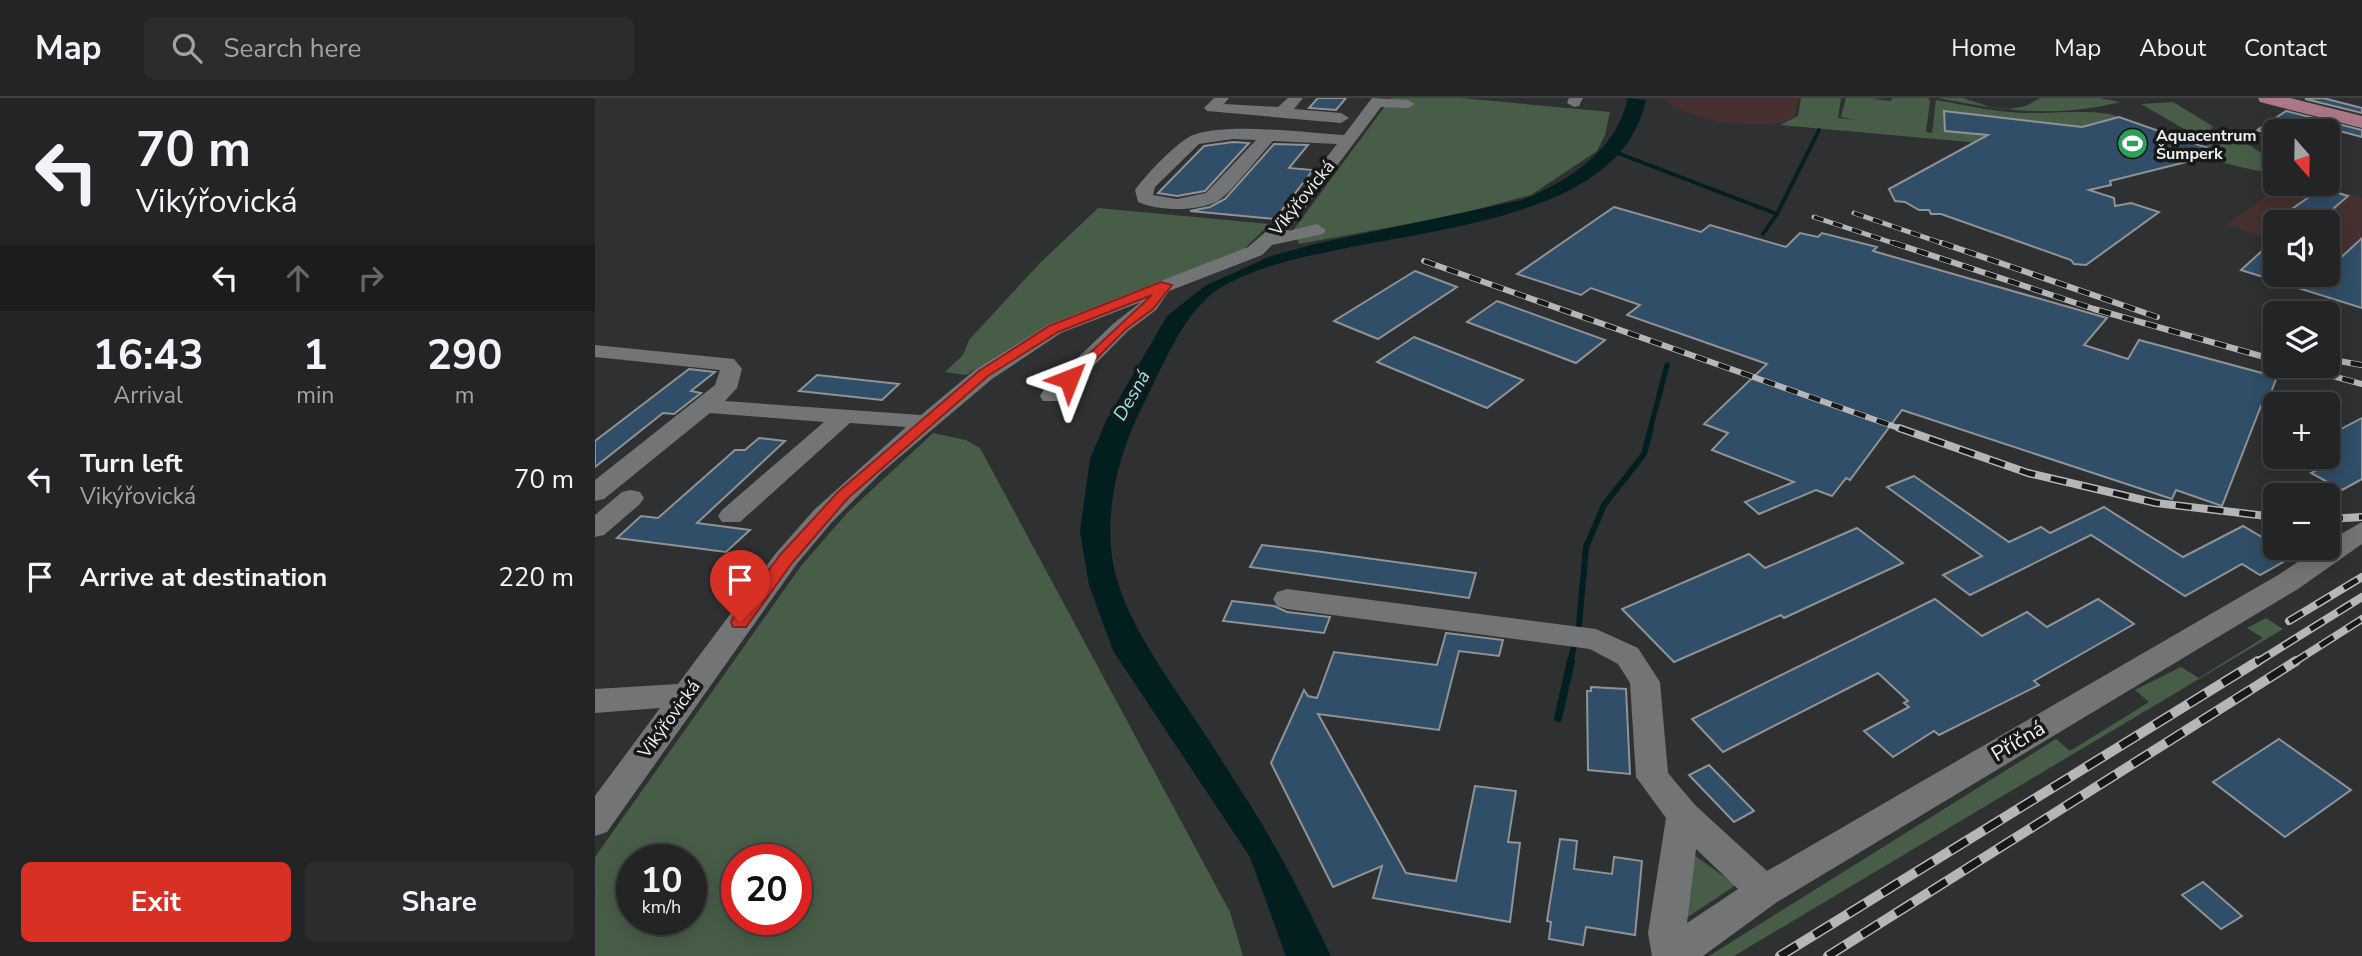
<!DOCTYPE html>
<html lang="en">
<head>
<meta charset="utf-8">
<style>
  body { margin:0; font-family:"Nunito Sans",sans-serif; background:#2a2c2d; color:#f1f3f6; height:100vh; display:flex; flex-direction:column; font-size:26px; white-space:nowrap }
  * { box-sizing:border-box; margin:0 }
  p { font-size:23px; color:#a2a4a7 }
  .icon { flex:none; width:38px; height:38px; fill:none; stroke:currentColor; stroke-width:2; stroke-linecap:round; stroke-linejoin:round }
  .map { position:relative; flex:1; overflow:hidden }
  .drawer { display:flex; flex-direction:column; background:#222425; width:595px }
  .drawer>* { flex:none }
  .banner { background:#222425; color:#f1f3f6; overflow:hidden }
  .needle { width:46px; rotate:160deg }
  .buttons { position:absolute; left:1668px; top:21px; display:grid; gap:14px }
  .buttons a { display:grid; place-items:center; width:77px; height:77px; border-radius:10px; background:#222425; box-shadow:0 4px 18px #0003,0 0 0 2px #3f4142; font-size:35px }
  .speed { position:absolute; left:21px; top:746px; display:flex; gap:14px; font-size:35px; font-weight:700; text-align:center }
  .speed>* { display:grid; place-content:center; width:91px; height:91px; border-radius:50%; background:#222425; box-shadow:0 4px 18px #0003,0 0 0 2px #3f4142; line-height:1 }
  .speed small { font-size:18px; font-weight:400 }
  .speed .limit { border:10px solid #d22; background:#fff; color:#111 }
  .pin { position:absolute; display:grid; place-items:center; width:60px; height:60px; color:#fff; margin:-72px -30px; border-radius:50% 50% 50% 0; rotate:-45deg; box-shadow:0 0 7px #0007 }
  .pin .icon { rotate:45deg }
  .me { position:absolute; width:77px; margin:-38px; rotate:45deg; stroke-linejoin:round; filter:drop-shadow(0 0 5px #0008) }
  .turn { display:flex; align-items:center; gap:24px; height:147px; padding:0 21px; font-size:32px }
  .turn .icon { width:91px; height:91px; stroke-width:2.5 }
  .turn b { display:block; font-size:49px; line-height:60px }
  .lanes { display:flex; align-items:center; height:66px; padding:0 21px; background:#0003; justify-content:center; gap:35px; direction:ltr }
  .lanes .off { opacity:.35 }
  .eta { display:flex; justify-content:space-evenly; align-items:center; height:119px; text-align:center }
  .eta b { font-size:42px; font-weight:700; line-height:49px }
  .button { display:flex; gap:14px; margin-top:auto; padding:14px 21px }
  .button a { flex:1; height:80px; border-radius:10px; background:#d93025; color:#fff; font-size:28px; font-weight:700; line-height:80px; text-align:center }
  .button a+a { background:#2a2c2d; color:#f1f3f6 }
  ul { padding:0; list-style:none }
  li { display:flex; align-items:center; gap:21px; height:98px; padding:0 21px }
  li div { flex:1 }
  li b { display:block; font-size:26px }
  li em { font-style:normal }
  header { display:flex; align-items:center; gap:42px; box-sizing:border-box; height:98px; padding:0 35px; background:#222425; border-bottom:2px solid #3f4142 }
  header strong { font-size:33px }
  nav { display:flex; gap:38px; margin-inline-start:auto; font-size:24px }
  .search { width:490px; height:63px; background:#2a2c2d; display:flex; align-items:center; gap:18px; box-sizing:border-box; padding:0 24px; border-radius:10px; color:#a2a4a7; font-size:26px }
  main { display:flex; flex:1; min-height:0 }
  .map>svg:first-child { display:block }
</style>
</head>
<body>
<header>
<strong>Map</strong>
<div class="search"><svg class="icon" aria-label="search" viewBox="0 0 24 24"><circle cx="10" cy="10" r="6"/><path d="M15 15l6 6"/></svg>Search here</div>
<nav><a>Home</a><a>Map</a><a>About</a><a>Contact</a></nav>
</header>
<main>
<section class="drawer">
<div class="banner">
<div class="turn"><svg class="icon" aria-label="left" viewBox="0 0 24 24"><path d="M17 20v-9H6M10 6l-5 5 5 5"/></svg><div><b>70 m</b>Vikýřovická</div></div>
<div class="lanes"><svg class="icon" aria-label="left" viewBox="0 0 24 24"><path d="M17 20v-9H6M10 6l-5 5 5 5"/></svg><svg class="icon off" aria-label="ahead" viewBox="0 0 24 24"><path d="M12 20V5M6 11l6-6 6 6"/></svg><svg class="icon off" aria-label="right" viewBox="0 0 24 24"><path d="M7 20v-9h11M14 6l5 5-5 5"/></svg></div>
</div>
<div class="eta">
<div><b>16:43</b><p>Arrival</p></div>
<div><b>1</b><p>min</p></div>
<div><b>290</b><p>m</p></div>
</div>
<ul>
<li><svg class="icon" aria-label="left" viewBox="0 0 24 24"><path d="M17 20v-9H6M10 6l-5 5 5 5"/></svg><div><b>Turn left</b><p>Vikýřovická</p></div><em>70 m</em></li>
<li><svg class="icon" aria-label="arrive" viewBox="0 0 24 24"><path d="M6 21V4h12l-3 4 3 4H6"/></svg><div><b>Arrive at destination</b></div><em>220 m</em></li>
</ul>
<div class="button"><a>Exit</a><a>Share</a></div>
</section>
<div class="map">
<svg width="1767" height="858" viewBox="0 0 1767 858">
  <rect width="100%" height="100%" fill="#2e3031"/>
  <g fill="#463130">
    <polygon points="1070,0 1203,0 1200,17 1193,23 1173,27 1129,25 1104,19 1078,8"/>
    <polygon points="1688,86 1715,86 1767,100 1767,169 1733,158 1732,124 1680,124 1680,142 1631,127"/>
  </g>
  <g fill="#485d47" fill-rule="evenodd">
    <polygon points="796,0 866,0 1015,14 1010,37 1002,53 936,97 857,118 704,146 699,131"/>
    <path d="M1206 0H1246L1243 20 1262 22 1246 19 1251 0H1290L1277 1 1296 3 1297 0H1332L1335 2 1331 34 1337 35 1341 2C1370 7 1399 14 1428 15 1453 16 1504 10 1524 19L1481 30 1429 49 1185 27 1203 18Z"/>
    <path d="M1343 0H1368L1395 9 1414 11 1431 8 1445 0H1505L1525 4C1463 20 1406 13 1343 0Z"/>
    <polygon points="1578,4 1619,29 1615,30 1631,37 1610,43 1546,6"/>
    <polygon points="1643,39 1680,65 1680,72 1663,73 1608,60 1615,58 1614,50 1608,48"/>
    <polygon points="503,110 675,126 649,151 450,228 371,277 350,274 368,257 374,242 444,166"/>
    <path d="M338 335 371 342 385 350 635 814 648 858H0V759L206 468 253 414ZM37 761H96V821H37ZM142 761H201V821H142Z"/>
    <polygon points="1671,520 1688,531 1139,858 1114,858 1461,641 1475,653 1554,604 1540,592 1586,569 1604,580 1668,540 1652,530"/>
    <polygon points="1095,754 1141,787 1087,823"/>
  </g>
  <path fill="#031e1f" d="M1033 0 1051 2C1019 153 734 123 625 190 587 214 567 271 547 309 522 357 506 425 521 478 535 532 583 594 613 641 635 676 659 711 679 747 700 783 718 821 736 858H691L655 759 518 553 494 487 485 433 495 361 511 323 572 218 610 188 676 158 720 146 927 102C974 83 1021 53 1033 0Z"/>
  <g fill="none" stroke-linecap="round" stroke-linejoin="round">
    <g stroke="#031e1f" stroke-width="3.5">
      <polyline points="1020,54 1182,116"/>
      <polyline points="1168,136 1182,116 1224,32"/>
    </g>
    <polyline stroke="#031e1f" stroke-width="5" points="1055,332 1072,267"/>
    <polyline stroke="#031e1f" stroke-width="6" points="975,565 984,527 991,449 1009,407 1049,356 1056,330"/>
    <polyline stroke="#031e1f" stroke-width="8" points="963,620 976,563"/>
  </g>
  <g fill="#304e67" stroke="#909395" stroke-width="2">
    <polygon points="723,0 751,0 741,12 714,10"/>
    <polygon points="1728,0 1767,10 1767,15 1710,1"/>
    <polygon points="1349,13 1487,29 1524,19 1627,55 1515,83 1516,87 1494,92 1519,100 1520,108 1536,105 1564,114 1491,167 1479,166 1476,162 1346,116 1336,116 1334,112 1324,112 1310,104 1300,103 1294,91 1393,37 1350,33"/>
    <polygon points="1691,13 1767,32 1767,39 1741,32 1661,33"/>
    <polygon points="638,44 654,45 610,93 582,98 563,95 609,48"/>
    <polygon points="679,46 713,47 694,70 718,72 680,121 595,113 615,109 630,101"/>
    <polygon points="1727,90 1753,98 1723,124 1678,124"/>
    <polygon points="1019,109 1106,134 1115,127 1191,149 1205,135 1223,139 1227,135 1282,149 1278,153 1512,220 1489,247 1533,261 1544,242 1682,279 1670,309 1666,308 1627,408 1581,392 1577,401 1307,312 1255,382 1251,380 1237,398 1221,392 1164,416 1150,404 1199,384 1117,352 1133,335 1109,326 1172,266 1032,217 1045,207 996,190 986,197 922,176"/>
    <polygon points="1767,140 1767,210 1646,172 1680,141 1680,177 1732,177 1732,164 1739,166"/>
    <polygon points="820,173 862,189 783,241 739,223"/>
    <polygon points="902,203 1010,242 981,265 872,224"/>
    <polygon points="819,239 928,282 892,310 782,264"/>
    <polygon points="94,271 120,274 96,293 106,295 79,316 68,315 0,369 0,343"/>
    <polygon points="222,277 304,286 287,302 204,293"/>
    <polygon points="1767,320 1767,381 1747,392 1716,375 1732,367 1732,338"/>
    <polygon points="164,340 190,343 102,425 155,432 131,454 22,440 46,418 63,420 140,352 150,352"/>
    <polygon points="1319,378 1414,444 1446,429 1455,435 1509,409 1588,459 1648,428 1699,458 1665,477 1647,466 1590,498 1496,437 1375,497 1348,477 1387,458 1292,389"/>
    <polygon points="1262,430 1308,465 1189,520 1186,517 1079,564 1027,511 1154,456 1170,470"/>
    <polygon points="667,447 720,453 881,475 874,500 655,469"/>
    <polygon points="1340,501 1387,538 1432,514 1452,529 1503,501 1539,526 1439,583 1444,587 1344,637 1339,633 1298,659 1269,633 1314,609 1309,605 1313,603 1283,575 1128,654 1097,621"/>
    <polygon points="637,503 679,508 692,514 735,519 729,535 628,523"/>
    <polygon points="851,535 908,542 904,558 864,553 844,632 723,616 811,775 861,783 880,688 921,693 913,744 925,745 915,824 778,800 787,768 738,789 676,665 709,592 713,598 722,600 739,554 842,567"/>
    <polygon points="996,589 1031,591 1035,676 993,672 992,593 996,593"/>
    <polygon points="1684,641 1756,692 1690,739 1618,684"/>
    <polygon points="1114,667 1159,713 1139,724 1094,677"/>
    <polygon points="965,741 982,743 979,771 1017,776 1019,759 1047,763 1040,837 991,829 988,847 954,841 956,824 952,823"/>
    <polygon points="1608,784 1647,818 1626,831 1587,797"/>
  </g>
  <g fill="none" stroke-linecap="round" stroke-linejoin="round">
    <g fill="#727476" fill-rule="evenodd">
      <polygon points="619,0 634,0 629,6 683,9 693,0 708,0 699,11 746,15 754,20 746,25 612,13 609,10"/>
      <path d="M777 0 813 2 820 6 813 10 786 9 693 133 722 126 731 132 728 136 677 147 667 157 574 193 561 212 533 233 464 303H448L445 298 448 293 519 225 546 204 466 235 397 281 287 374 237 424 201 467 12 734 0 738V698L65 610 0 615V591L83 586 181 455 219 412 311 329 255 325 145 424H127L123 418 127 412 229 324 115 315 9 401 0 403V382L120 287 125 272 0 259V247L139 261 147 271 142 290 130 303 326 317 381 271 452 227 653 149 680 126 742 46 678 43C666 56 636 95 623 103 602 114 563 113 543 104L540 92C551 77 578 48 594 39 624 23 712 35 749 37ZM638 41 661 42 611 95 582 101 558 97 560 89 604 46Z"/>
      <polygon points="974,0 988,0 984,8 979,9 972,5"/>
      <polygon points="36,392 45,394 49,400 45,406 9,437 0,439 0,417 27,394"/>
      <path d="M1767 424V446L1703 491 1182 804 1108 858H1057L1053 835 1071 720 1041 679 1035 585 1023 566 995 551 692 511 682 508 678 501 682 494 692 491 1001 531 1043 550 1065 584 1073 675 1100 707 1172 773 1683 477 1724 450H1732V444ZM1101 751 1143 791 1092 825Z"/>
    </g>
    <polygon fill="#ac7888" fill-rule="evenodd" points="1663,0 1695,0 1767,18 1767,30 1665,4"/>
    <defs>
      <g id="rail-far3">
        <polyline points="1259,115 1352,147"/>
        <polyline points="1219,119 1304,147"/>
      </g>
      <g id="rail-far2">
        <polyline points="1299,145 1499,211 1680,262"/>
        <polyline points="1347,145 1562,219"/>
        <polyline points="829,163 1309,332"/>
        <polyline points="1732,261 1767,267"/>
        <polyline points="1701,268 1767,286"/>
      </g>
      <g id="rail-far1">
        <polyline points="1304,330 1433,375 1561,405 1680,419"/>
        <polyline points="1732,421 1767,419"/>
        <polyline points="1694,523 1767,479"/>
        <polyline points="1661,565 1767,499"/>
        <polyline points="1698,565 1767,521"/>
      </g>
      <g id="rail">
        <polyline points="1185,858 1663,563"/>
        <polyline points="1233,858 1701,563"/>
      </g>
    </defs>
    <use href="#rail-far3" stroke="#b4b6b7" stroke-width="5"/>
    <use href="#rail-far2" stroke="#b4b6b7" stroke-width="6"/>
    <use href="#rail-far1" stroke="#b4b6b7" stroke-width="8"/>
    <use href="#rail" stroke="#b4b6b7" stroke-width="10"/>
    <use href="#rail-far3" stroke="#171818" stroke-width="3.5" stroke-dasharray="10" stroke-linecap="butt"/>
    <use href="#rail-far2" stroke="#171818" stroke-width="4.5" stroke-dasharray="12" stroke-linecap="butt"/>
    <use href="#rail-far1" stroke="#171818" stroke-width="5" stroke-dasharray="16" stroke-linecap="butt"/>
    <use href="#rail" stroke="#171818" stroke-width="7" stroke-dasharray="20" stroke-linecap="butt"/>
  </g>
  <polygon fill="#d93025" stroke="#8d1f18" stroke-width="2" points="566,184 577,187 558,211 531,231 479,283 467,281 557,197 463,234 393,278 253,400 197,465 151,529 138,529 136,524 138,520 185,457 243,394 384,273 454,228"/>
  <defs>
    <symbol id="stadium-disc" viewBox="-11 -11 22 22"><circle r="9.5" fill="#2e9e5b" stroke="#171818"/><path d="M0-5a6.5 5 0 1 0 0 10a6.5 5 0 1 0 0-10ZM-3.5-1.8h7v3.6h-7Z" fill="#fff"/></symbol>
  </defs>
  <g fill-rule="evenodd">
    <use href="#stadium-disc" x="1520" y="28" width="35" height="35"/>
  </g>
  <g text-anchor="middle" stroke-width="7" stroke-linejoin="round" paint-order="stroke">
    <g font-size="16" font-weight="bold" fill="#eff0f1" stroke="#171818" text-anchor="start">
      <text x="1561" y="43">Aquacentrum<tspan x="1561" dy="18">Šumperk</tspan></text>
    </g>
    <g font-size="18" fill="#eff0f1" stroke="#171818">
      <text transform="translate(707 100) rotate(-51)" y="6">Vikýřovická</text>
      <text transform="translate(74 621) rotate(-54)" y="6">Vikýřovická</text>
    </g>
    <g font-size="19" font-style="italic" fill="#90eaeb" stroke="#171818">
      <text transform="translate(536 297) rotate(-60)" y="7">Desná</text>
    </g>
    <g font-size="21" fill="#eff0f1" stroke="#171818">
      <text transform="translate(1423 643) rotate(-31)" y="7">Příčná</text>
    </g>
  </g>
</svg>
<div class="buttons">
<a><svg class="needle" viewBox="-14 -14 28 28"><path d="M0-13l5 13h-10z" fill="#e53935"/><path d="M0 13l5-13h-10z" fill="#a2a4a7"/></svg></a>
<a><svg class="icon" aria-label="sound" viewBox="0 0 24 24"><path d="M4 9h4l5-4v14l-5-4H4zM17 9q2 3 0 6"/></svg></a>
<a><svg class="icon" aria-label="layers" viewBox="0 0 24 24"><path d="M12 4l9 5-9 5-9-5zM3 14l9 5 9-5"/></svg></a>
<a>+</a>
<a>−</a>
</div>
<div class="speed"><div>10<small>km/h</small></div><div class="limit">20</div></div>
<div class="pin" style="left:145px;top:524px;background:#d93025"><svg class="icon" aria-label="arrive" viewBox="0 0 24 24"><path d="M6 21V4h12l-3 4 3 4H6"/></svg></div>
<svg class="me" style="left:474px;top:281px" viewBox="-20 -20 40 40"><path d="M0-17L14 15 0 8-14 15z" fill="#d93025" stroke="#fff" stroke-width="4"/></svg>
</div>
</main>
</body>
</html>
